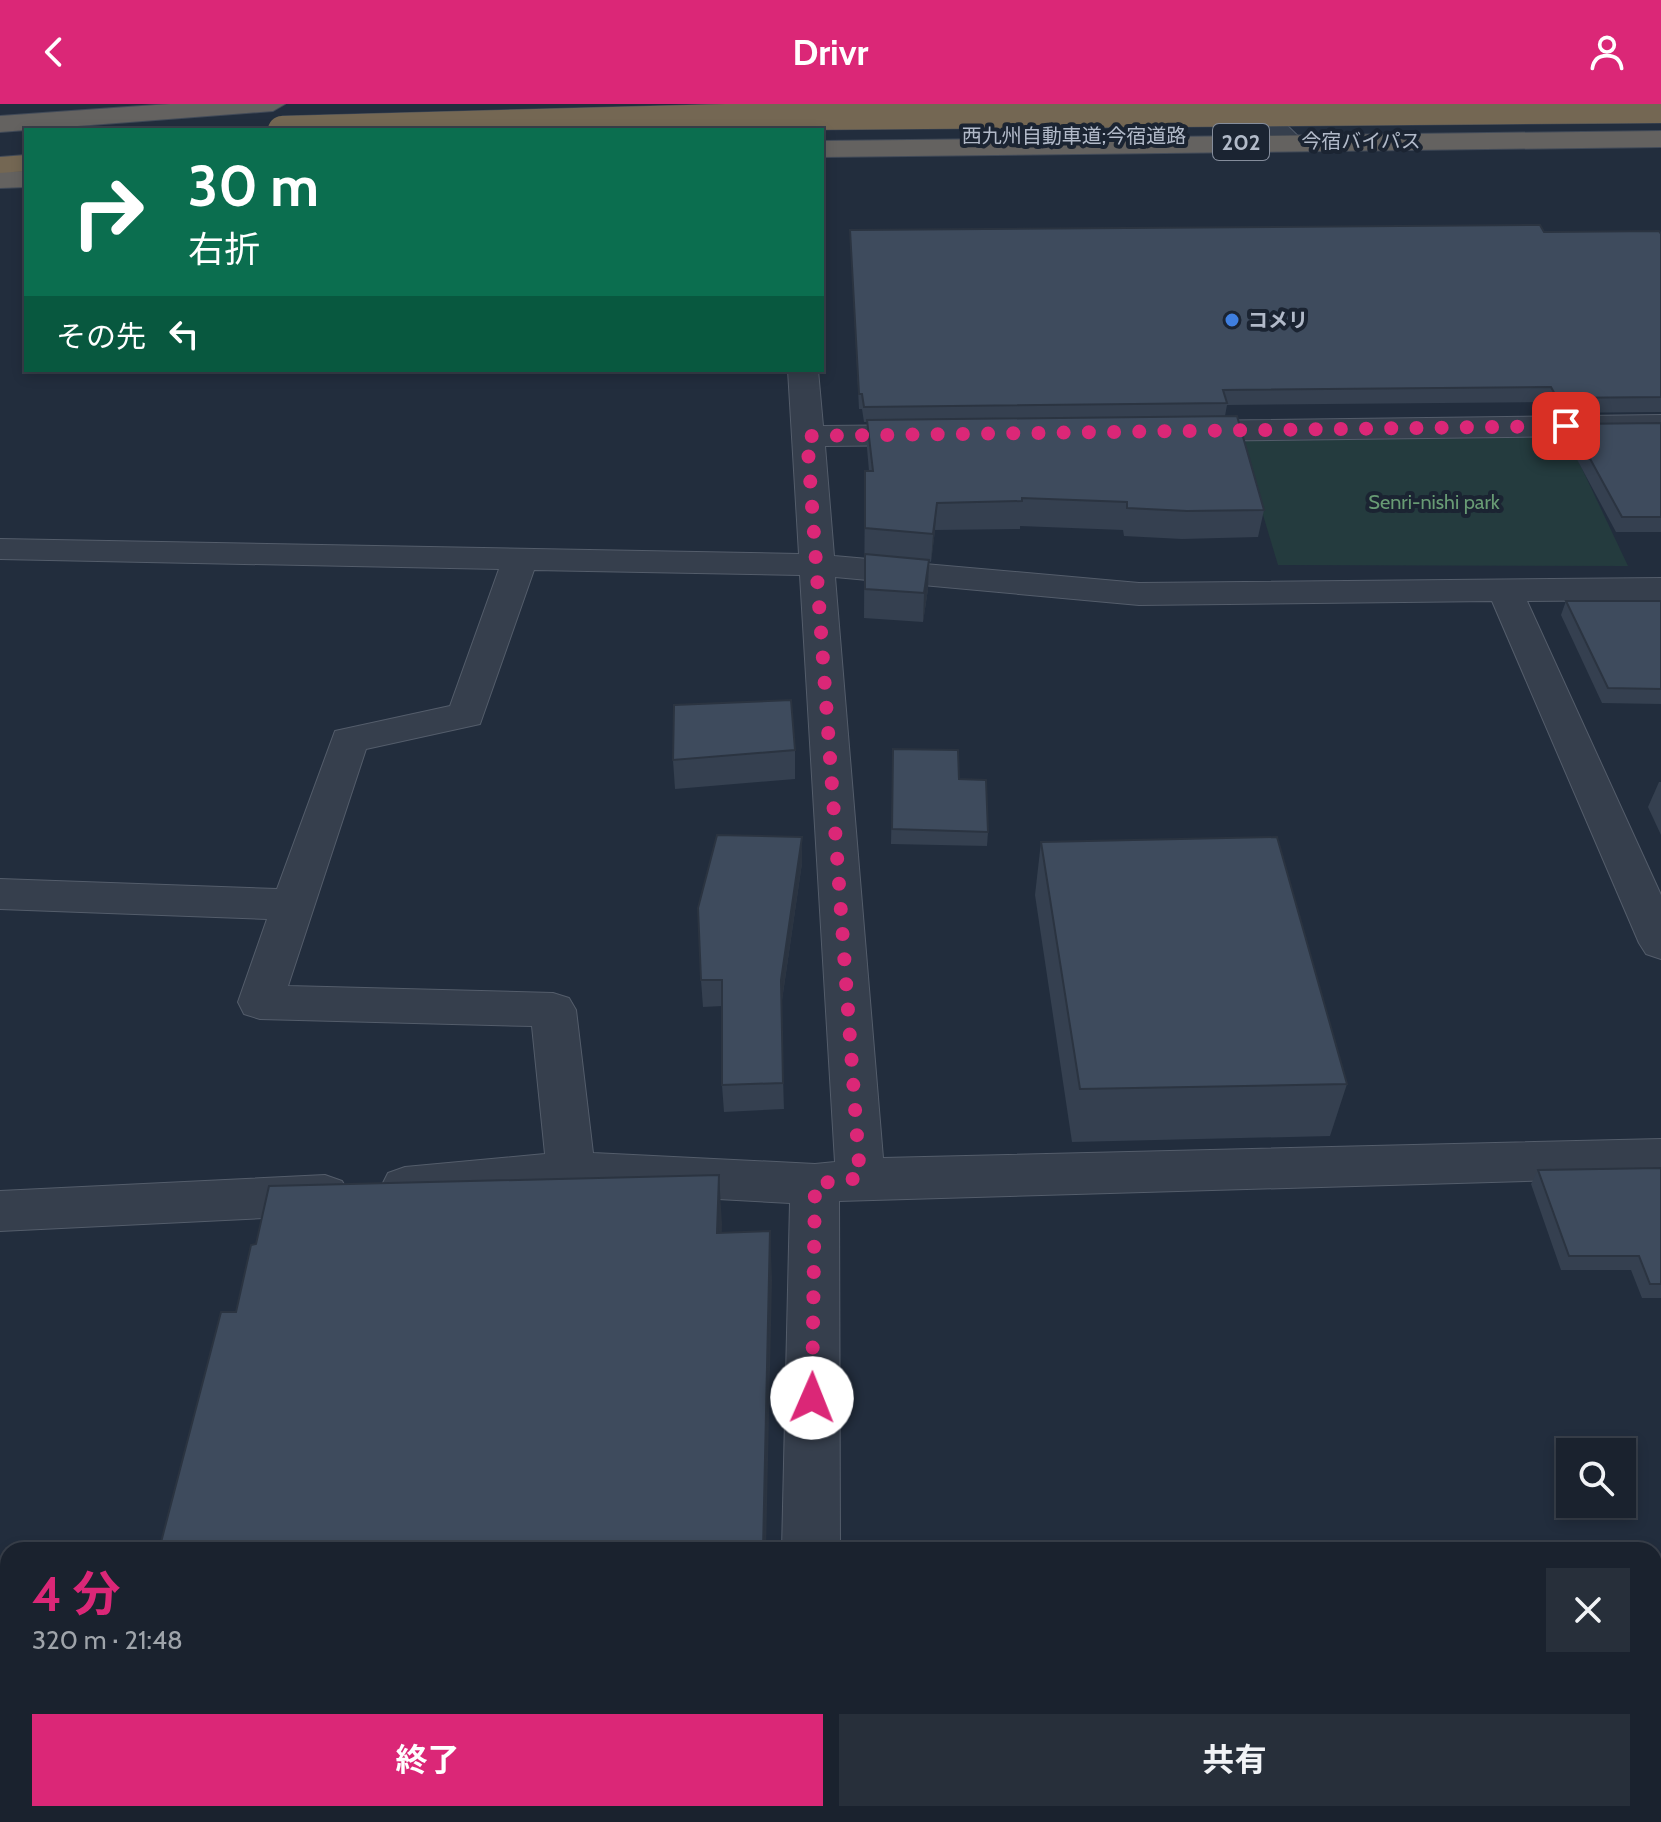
<!DOCTYPE html>
<html lang="ja">
<head>
<meta charset="utf-8">
<style>
  body { margin:0; font-family:Cabin,"Noto Sans JP",sans-serif; background:#272f3a; color:#f1f3f6; height:100vh; display:flex; flex-direction:column; font-size:30px; white-space:nowrap }
  * { box-sizing:border-box; margin:0 }
  p { font-size:26px; color:#9fa4aa }
  .icon { flex:none; width:44px; height:44px; fill:none; stroke:currentColor; stroke-width:2; stroke-linecap:round; stroke-linejoin:round }
  .map { position:relative; flex:1; overflow:hidden }
  .sheet { position:absolute; left:0px; top:1438px; width:1662px; height:280px; display:flex; flex-direction:column; background:#1a222e; border-radius:24px 24px 0 0; box-shadow:0 4px 12px #0003,0 0 0 2px #383f4a }
  .sheet>* { flex:none }
  .hud { position:absolute; left:24px; top:24px; width:800px; height:244px; border-radius:0px; box-shadow:0 4px 12px #0003,0 0 0 2px #383f4a; background:#0b6e4f; color:#fff; overflow:hidden }
  .tools { position:absolute; left:1556px; top:1334px; display:grid; gap:16px }
  .tools a { display:grid; place-items:center; width:80px; height:80px; border-radius:0px; background:#1a222e; box-shadow:0 4px 12px #0003,0 0 0 2px #383f4a; font-size:40px }
  .pin { position:absolute; display:grid; place-items:center; width:68px; height:68px; color:#fff; margin:-34px; border-radius:16px; box-shadow:0 4px 12px #0006 }
  .me { position:absolute; width:88px; margin:-44px; rotate:1deg; stroke-linejoin:round; filter:drop-shadow(0 0 6px #0008) }
  .turn { display:flex; align-items:center; gap:28px; height:168px; padding:0 32px; font-size:36px }
  .turn .icon { width:104px; height:104px; stroke-width:2.5 }
  .turn b { display:block; font-size:56px; line-height:68px }
  .then { display:flex; align-items:center; height:76px; padding:0 32px; background:#0003; gap:16px; font-size:30px }
  .round { display:grid; place-items:center; flex:none; width:84px; height:84px; border-radius:0px; background:#272f3a }
  .summary { display:flex; align-items:center; justify-content:space-between; height:136px; padding:0 32px }
  h1 { font-size:48px; font-weight:700; line-height:60px; color:#db2777 }
  .cta { display:flex; gap:16px; margin-top:auto; padding:16px 32px }
  .cta a { flex:1; height:92px; border-radius:0px; background:#db2777; color:#fff; font-size:32px; font-weight:700; line-height:92px; text-align:center }
  .cta a+a { background:#272f3a; color:#f1f3f6 }
  header { display:flex; justify-content:space-between; align-items:center; height:104px; padding:0 32px; background:#db2777; color:#fff; font-size:36px; font-weight:700 }
  .map>svg:first-child { display:block }
</style>
</head>
<body>
<header><svg class="icon" aria-label="back" viewBox="0 0 24 24"><path d="M15 5l-7 7 7 7"/></svg>Drivr<svg class="icon" aria-label="person" viewBox="0 0 24 24"><circle cx="12" cy="8" r="4"/><path d="M4 21q1-7 8-7t8 7"/></svg></header>
<div class="map">
<svg width="1661" height="1718" viewBox="0 0 1661 1718">
  <rect width="100%" height="100%" fill="#222d3d"/>
  <polygon fill="#243b3e" points="1567,333 1628,462 1278,461 1241,337"/>
  <g fill="none" stroke-linecap="round" stroke-linejoin="round">
    <defs>
      <g id="minor">
        <polygon points="1239,0 1265,0 1304,38 1300,43 1282,43"/>
        <path d="M788 266H818L823 322 927 321 938 324 943 331 938 338 927 341 825 342 834 452 1139 479 1661 474V496L1527 497 1661 791V855L1646 850 1639 839 1492 497 1139 501 835 473 883 1054 1661 1035V1073L839 1097 840 1446H782L790 1099 571 1087 405 1103 388 1097 381 1083 388 1069 405 1063 545 1050 532 922 260 915 244 910 238 898 267 815 0 805V775L277 785 335 627 450 602 499 465 0 455V435L799 450ZM534 466 800 471 835 1058 815 1060 593 1049 576 906 569 894 553 889 288 882 366 645 480 620Z"/>
        <polygon points="1661,311 1661,331 1183,337 1172,334 1167,327 1172,320 1183,317"/>
        <polygon points="325,1071 342,1077 350,1091 342,1105 325,1111 0,1127 0,1087"/>
        <polygon points="786,1710 848,1710 849,1718 785,1718"/>
      </g>
      <g id="trunk">
        <polygon points="170,0 285,0 273,7 0,28 0,12"/>
        <polygon points="1661,27 1661,43 822,53 822,37"/>
        <polygon points="26,67 26,83 0,84 0,68"/>
      </g>
      <polygon id="motorway" points="26,51 26,67 0,69 0,53"/>
    </defs>
    <use href="#minor" stroke="#545d6b" stroke-width="2"/>
    <use href="#trunk" stroke="#414a58" stroke-width="2"/>
    <use href="#motorway" stroke="#414a58" stroke-width="2"/>
    <use href="#minor" fill="#363f4d" fill-rule="evenodd"/>
    <use href="#trunk" fill="#646260" fill-rule="evenodd"/>
    <use href="#motorway" fill="#746753" fill-rule="evenodd"/>
    <defs>
      <polyline id="motorway-bridge" points="282,26 799,12 1661,5"/>
    </defs>
    <use href="#motorway-bridge" stroke="#414a58" stroke-width="29" stroke-linecap="butt"/>
    <use href="#motorway-bridge" stroke="#746753" stroke-width="28"/>
  </g>
  <g fill="#354050">
    <polygon points="850,126 1544,128 1661,130 1661,308 1552,309 1546,298 1227,301 1225,312 1264,406 1258,433 1182,435 1124,432 1123,426 1020,422 1020,425 935,426 931,458 929,457 928,485 923,518 864,514 865,367 869,367 867,344 867,318 864,318 862,305 859,305"/>
    <polygon points="1661,319 1661,428 1616,428 1566,335 1571,320"/>
    <polygon points="1566,497 1661,497 1661,600 1602,599 1561,511"/>
    <polygon points="893,645 959,675 988,728 987,742 891,740"/>
    <polygon points="795,646 795,675 675,685 673,656"/>
    <polygon points="1659,678 1661,678 1661,731 1648,703"/>
    <polygon points="802,733 802,759 781,903 784,1005 724,1008 722,981 722,902 703,903 701,876"/>
    <polygon points="1041,738 1347,980 1330,1032 1072,1038 1035,791"/>
    <polygon points="1661,1064 1661,1194 1642,1194 1631,1166 1561,1166 1531,1080 1538,1066"/>
  </g>
  <g fill="#2b3441">
    <polygon points="937,399 935,426 931,458 933,430"/>
    <polygon points="929,456 928,485 923,518 924,489"/>
    <polygon points="802,733 802,759 781,903 784,1005 781,876"/>
    <polygon points="719,1071 722,1120 721,1177 717,1129"/>
    <polygon points="770,1127 772,1176 766,1446 763,1446"/>
  </g>
  <g fill="#3e4b5d" stroke="#2b3441" stroke-width="2">
    <polygon points="1540,121 1544,128 1659,127 1661,130 1661,293 1557,294 1551,283 1223,286 1227,299 864,303 862,290 859,290 850,126"/>
    <polygon points="1237,312 1264,406 1187,407 1127,404 1127,398 1022,394 1022,397 937,399 933,430 865,424 865,367 873,367 867,316"/>
    <polygon points="1661,319 1661,413 1622,413 1571,320"/>
    <polygon points="865,450 929,456 924,489 865,485"/>
    <polygon points="1566,497 1661,497 1661,585 1608,584"/>
    <polygon points="791,596 795,646 673,656 674,601"/>
    <polygon points="893,645 958,646 959,675 986,676 988,728 892,725"/>
    <polygon points="717,731 802,733 781,876 783,979 722,981 722,876 701,876 698,804"/>
    <polygon points="1277,733 1347,980 1080,985 1041,738"/>
    <polygon points="1661,1064 1661,1180 1650,1180 1639,1152 1569,1152 1538,1066"/>
    <polygon points="719,1071 717,1129 770,1127 763,1446 159,1446 221,1208 236,1208 251,1141 256,1140 269,1082"/>
  </g>
  <g fill="none" stroke-linecap="round" stroke-linejoin="round">
    <polyline stroke="#db2777" stroke-width="14" stroke-dasharray="0 25.2" points="812,1294 815,1080 860,1074 807,332 1566,322"/>
  </g>
  <circle fill="#3f7fe0" stroke="#1b2432" stroke-width="3" cx="1232" cy="216" r="8"/>
  <g text-anchor="middle" stroke-width="8" stroke-linejoin="round" paint-order="stroke">
    <g font-size="20" fill="#b2bac9" stroke="#1b2432">
      <text x="1074" y="39">西九州自動車道;今宿道路</text>
      <text x="1361" y="44">今宿バイパス</text>
    </g>
    <g font-size="20" font-weight="bold" fill="#b2bac9" stroke="#1b2432" text-anchor="start">
      <text x="1248" y="223">コメリ</text>
    </g>
    <g font-size="20" fill="#689b74" stroke="#1b2432">
      <text x="1434" y="405">Senri-nishi park</text>
    </g>
    <rect fill="#1b2432" stroke="#858d9c" stroke-width="2" x="1213" y="20" width="56" height="36" rx="6"/>
    <g font-size="22" font-weight="bold" fill="#b2bac9">
      <text x="1241" y="46">202</text>
    </g>
  </g>
</svg>
<div class="tools">
<a><svg class="icon" aria-label="search" viewBox="0 0 24 24"><circle cx="10" cy="10" r="6"/><path d="M15 15l6 6"/></svg></a>
</div>
<div class="pin" style="left:1566px;top:322px;background:#d93025"><svg class="icon" aria-label="arrive" viewBox="0 0 24 24"><path d="M6 21V4h12l-3 4 3 4H6"/></svg></div>
<svg class="me" style="left:812px;top:1294px" viewBox="-20 -20 40 40"><circle r="19" fill="#fff"/><path d="M0-13L10 11 0 6-10 11z" fill="#db2777"/></svg>
<div class="hud">
<div class="turn"><svg class="icon" aria-label="right" viewBox="0 0 24 24"><path d="M7 20v-9h11M14 6l5 5-5 5"/></svg><div><b>30 m</b>右折</div></div>
<div class="then">その先<svg class="icon" aria-label="left" viewBox="0 0 24 24"><path d="M17 20v-9H6M10 6l-5 5 5 5"/></svg></div>
</div>
<section class="sheet">
<div class="summary"><div><h1>4 分</h1><p>320 m · 21:48</p></div><a class="round"><svg class="icon" aria-label="close" viewBox="0 0 24 24"><path d="M6 6l12 12M18 6L6 18"/></svg></a></div>
<div class="cta"><a>終了</a><a>共有</a></div>
</section>
</div>
</body>
</html>
